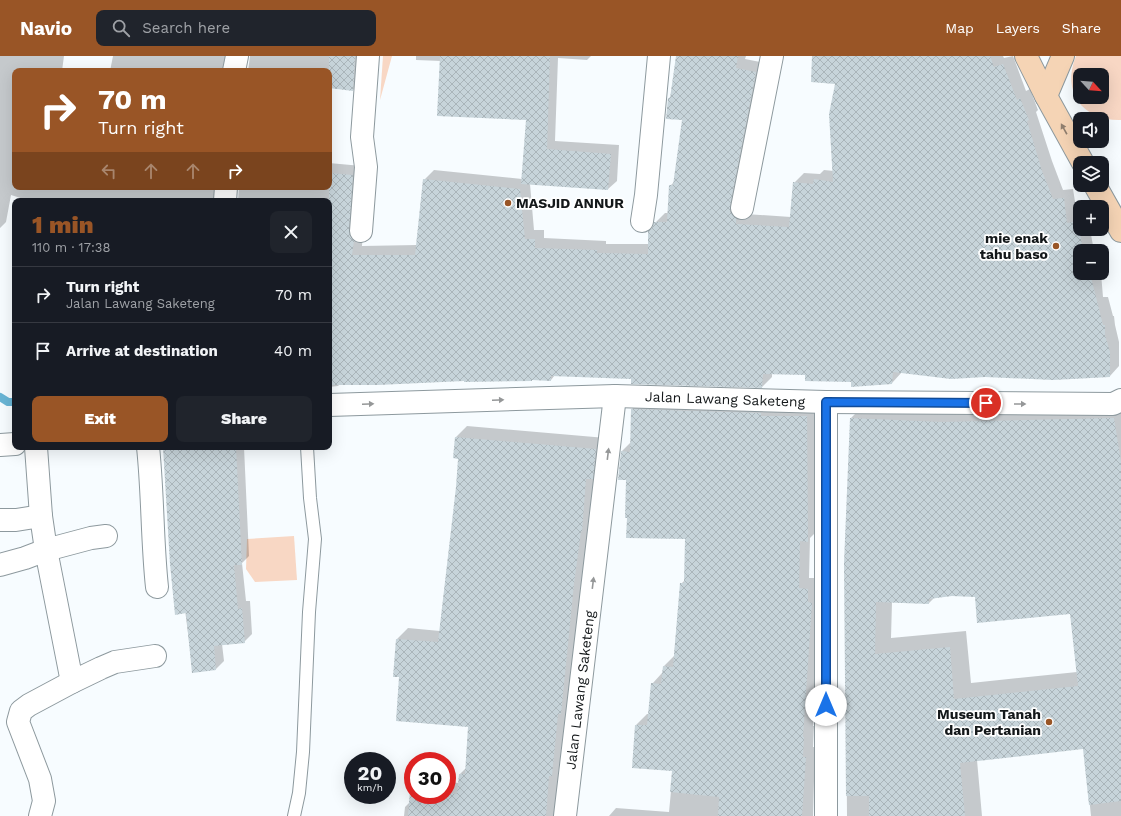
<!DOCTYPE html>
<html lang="en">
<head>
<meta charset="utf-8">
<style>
  body { margin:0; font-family:"Work Sans",sans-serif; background:#20242c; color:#f1f3f6; height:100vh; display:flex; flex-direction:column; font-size:15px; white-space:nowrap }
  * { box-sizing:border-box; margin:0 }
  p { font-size:13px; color:#9ea1a6 }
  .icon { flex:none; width:22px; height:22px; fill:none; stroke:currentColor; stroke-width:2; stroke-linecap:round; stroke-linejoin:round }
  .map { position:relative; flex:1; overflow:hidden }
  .details { position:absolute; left:12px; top:142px; width:320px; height:252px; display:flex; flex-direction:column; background:#171b24; border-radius:8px; box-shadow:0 4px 16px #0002 }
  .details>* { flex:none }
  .top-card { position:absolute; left:12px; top:12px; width:320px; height:122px; border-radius:8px; box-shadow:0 4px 16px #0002; background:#995526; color:#fff; overflow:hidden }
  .needle { width:26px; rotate:116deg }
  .tools { position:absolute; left:1073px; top:12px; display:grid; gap:8px }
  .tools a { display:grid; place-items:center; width:36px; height:36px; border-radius:8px; background:#171b24; box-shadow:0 4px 16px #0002; font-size:20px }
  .speed { position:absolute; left:344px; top:696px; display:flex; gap:8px; font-size:20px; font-weight:700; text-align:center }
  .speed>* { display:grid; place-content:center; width:52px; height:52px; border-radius:50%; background:#171b24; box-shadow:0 4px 16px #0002; line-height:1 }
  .speed small { font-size:10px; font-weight:400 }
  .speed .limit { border:6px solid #d22; background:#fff; color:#111 }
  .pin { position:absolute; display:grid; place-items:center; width:34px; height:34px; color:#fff; margin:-17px; border:2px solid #fff; border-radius:50%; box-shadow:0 1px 4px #0007 }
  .me { position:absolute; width:44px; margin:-22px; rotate:0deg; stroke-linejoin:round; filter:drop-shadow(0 0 3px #0008) }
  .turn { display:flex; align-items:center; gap:14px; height:84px; padding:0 20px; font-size:18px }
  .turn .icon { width:52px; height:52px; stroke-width:2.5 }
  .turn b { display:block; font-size:28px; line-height:34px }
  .lanes { display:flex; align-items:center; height:38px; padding:0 20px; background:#0003; justify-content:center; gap:20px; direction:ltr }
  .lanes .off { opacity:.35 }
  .round { display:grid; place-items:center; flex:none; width:42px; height:42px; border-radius:8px; background:#20242c }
  .summary { display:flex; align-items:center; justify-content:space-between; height:68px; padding:0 20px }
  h1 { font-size:24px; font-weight:800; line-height:30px; color:#995526 }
  .action { display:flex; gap:8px; margin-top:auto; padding:8px 20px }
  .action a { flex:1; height:46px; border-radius:8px; background:#995526; color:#fff; font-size:16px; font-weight:800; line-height:46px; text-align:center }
  .action a+a { background:#20242c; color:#f1f3f6 }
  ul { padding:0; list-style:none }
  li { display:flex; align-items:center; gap:12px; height:56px; padding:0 20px; border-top:1px solid #363941 }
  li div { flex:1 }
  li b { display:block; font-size:15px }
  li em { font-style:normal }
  header { display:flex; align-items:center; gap:24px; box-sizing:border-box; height:56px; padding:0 20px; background:#995526; color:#fff }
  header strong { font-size:19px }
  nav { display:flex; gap:22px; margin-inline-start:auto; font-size:14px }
  .search { width:280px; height:36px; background:#20242c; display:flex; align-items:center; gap:10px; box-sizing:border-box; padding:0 14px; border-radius:8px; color:#9ea1a6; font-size:15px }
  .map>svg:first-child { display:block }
</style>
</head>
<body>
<header>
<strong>Navio</strong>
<div class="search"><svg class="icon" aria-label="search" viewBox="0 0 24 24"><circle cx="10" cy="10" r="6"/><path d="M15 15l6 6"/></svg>Search here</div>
<nav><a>Map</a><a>Layers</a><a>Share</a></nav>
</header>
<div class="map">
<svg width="1121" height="760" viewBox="0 0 1121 760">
  <defs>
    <pattern id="building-cross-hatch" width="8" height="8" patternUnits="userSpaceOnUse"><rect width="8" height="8" fill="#c7d4da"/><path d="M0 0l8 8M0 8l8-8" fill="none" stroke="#aab5ba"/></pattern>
  </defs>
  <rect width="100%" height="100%" fill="#f7fcff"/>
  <g fill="#f8d7c4" fill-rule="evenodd">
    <polygon points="383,0 392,0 380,44"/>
    <path d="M1076 0H1121V64C1083 65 1061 36 1076 0ZM1080 19H1102V41H1080Z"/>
    <polygon points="294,480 297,524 255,526 246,513 247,483"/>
  </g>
  <g fill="#0003" fill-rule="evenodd">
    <polygon points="0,0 64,0 62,15 15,15 15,131 222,131 227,145 30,145 11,139 6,166 0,172"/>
    <polygon points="113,0 232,0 236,15 110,15"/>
    <polygon points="250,0 364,0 362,24 353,34 329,31 329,15 248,15"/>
    <polygon points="416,0 591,0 587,4 558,2 555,85 619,89 617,125 608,133 530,128 534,174 544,174 544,182 606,185 606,188 649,188 655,167 665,157 669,157 670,130 674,126 683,63 669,42 672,39 677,0 746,0 745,3 765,7 745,158 791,161 794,127 804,117 820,118 824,114 834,115 836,27 813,0 1003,0 1004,2 1013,0 1026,35 1030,33 1038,54 1036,56 1052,105 1063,134 1073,133 1077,158 1080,157 1080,173 1090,173 1094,195 1080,195 1080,217 1101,217 1103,241 1108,241 1113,260 1114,260 1115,269 1119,286 1119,310 1110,320 902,316 892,327 852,325 806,318 772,317 772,321 762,331 632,322 555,319 551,324 465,324 340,328 338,330 329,331 329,145 238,145 239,131 329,131 329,107 362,110 363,175 362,190 417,189 424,124 434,114 522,123 527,63 441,5 416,4"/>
    <polygon points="643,343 817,350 818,474 810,482 809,522 818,522 822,536 813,670 814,670 813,691 815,691 813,760 609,760 616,752 669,756 673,714 636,669 647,658 649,658 652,628 662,617 664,610 674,600 681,528 685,524 686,482 628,423 622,395 631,386 632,353"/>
    <path d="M867 346H1121V760H1091L1084 692 977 704 982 760H847L845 507 851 362ZM952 539 976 540 1071 557 1077 616 971 627 966 575 891 582 892 546 929 547 935 541Z"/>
    <polygon points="467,370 606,382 563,709 559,712 556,760 404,760 405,751 410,746 411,735 413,732 413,739 447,739 447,726 459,727 460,718 466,712 469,670 400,620 394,620 397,583 408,572 440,575 457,431 459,402 454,401 456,381"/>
    <polygon points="164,391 244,391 249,500 242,507 246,545 250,545 252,578 244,586 222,588 224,605 216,613 193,616"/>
  </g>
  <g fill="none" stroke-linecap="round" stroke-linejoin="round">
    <polyline stroke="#69b5d5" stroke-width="8" points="0,341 8,346 15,346"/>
  </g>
  <g fill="url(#building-cross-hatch)" fill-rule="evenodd">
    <polygon points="329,0 355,0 353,35 329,32"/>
    <polygon points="440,0 550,0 547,93 611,98 608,134 521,128 526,64 437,60"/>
    <polygon points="676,0 738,0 736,12 756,16 730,150 730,156 736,162 736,168 789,171 793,126 813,128 814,123 833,126 829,58 835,28 811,26 812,0 990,0 994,11 1003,8 1017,44 1020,42 1029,64 1027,65 1042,115 1053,143 1064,142 1067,167 1078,165 1083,195 1080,195 1080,217 1090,217 1103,269 1105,269 1105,279 1110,296 1110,321 1053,324 985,321 951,323 893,316 892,328 851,331 851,326 805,325 805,319 763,318 762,332 631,328 631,323 551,320 551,325 532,324 532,325 464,326 464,325 378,329 329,329 329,117 353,119 349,174 350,180 354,185 352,199 415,199 423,123 520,133 525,183 535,183 535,192 597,194 597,197 648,198 648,175 652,172 654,166 667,166 669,129 673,129 682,64 666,63 668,42 670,42"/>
    <polygon points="631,353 761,357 761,360 807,360 808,486 800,485 799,532 808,533 808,546 812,547 803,681 804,681 803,701 806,701 802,760 718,760 719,741 670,736 672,715 632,712 635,669 647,669 651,627 661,628 663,610 673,611 680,527 684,527 685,483 626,482 627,462 625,462 626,424 618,424 621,395 630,396"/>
    <path d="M850 362 941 366 1114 362 1121 406V745L1089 749 1083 693 960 707 965 760H869V740H846L844 507ZM952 540 975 541 977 567 1070 558 1078 630 954 643 950 591 875 598 876 546 929 548V543Z"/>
    <polygon points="455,381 596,393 593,423 586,423 582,476 581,475 574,528 561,658 558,658 552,720 549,720 546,760 408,760 410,734 413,734 413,739 447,739 447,737 457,738 459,718 465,718 468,671 396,665 399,621 393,621 396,583 438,586 456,431 458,403 453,402"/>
    <polygon points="163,391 236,391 242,509 234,509 238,553 242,552 245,587 214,590 216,614 192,617 186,557 175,559 170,508"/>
  </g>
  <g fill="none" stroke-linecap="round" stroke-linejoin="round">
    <defs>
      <polyline id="service" points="294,760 299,737 303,696 309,556 315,483 310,442 307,391"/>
      <g id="minor">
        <polyline points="234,15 237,0"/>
        <polyline points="225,145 226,131"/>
        <polyline points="742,152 772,0"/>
        <polyline points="642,165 646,139 659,0"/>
        <polyline points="361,175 366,111 362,81 368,0"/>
        <polyline points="329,349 615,340 826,346 1113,348 1121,344"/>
        <polyline points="0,389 15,388"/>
        <polyline points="36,391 41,460 46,494 72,626 101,612 115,606 155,600"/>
        <path d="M148 391C153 438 152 485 157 531"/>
        <polyline points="0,464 16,464 41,460"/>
        <polyline points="0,509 25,502 46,494 91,482 106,480"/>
        <polyline points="40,760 44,745 40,723 18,666 21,655 29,649 72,626"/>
        <polyline points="565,760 615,340"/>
        <polyline points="826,760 826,346"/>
      </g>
      <g id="secondary">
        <polyline points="1026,0 1046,40 1083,107"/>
        <polyline points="1046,40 1063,0"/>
        <polyline points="1095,129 1121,175"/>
      </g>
    </defs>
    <use href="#service" stroke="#8d999e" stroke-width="14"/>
    <use href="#minor" stroke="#8d999e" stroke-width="24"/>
    <use href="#secondary" stroke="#8d999e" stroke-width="24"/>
    <use href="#service" stroke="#fff" stroke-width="12"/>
    <use href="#minor" stroke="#fff" stroke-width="22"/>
    <use href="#secondary" stroke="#f5d4b5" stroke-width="22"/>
  </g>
  <defs><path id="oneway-solid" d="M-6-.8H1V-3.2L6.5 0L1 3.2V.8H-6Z"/></defs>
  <use fill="#907f6f" href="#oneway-solid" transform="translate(1064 73) rotate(-119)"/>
  <g fill="#959798">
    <use href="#oneway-solid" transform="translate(498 344) rotate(-2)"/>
    <use href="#oneway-solid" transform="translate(368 348) rotate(-2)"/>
    <use href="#oneway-solid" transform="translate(1020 348)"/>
    <use href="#oneway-solid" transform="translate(608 398) rotate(-83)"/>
    <use href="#oneway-solid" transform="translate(593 527) rotate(-83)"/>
  </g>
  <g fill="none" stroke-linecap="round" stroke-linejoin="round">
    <defs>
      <polyline id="route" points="826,649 826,346 986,347"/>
    </defs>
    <use href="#route" stroke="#114b97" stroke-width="10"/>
    <use href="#route" stroke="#1a73e8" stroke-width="7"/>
  </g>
  <g fill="#995526" stroke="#fff" stroke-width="1.5">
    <circle cx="508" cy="147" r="4"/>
    <circle cx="1056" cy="190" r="4"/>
    <circle cx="1049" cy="666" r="4"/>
  </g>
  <g text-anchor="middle" stroke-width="3.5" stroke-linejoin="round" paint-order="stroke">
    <g font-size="14" font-weight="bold" fill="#14181a" stroke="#fff" text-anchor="end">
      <text x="516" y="152" text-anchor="start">MASJID ANNUR</text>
      <text x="1048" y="187">mie enak<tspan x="1048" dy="16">tahu baso</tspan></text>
      <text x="1041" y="663">Museum Tanah<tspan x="1041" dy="16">dan Pertanian</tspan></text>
    </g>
    <g font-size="14" fill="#14181a" stroke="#fff">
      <text transform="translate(725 343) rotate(2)" y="5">Jalan Lawang Saketeng</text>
      <text transform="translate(580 634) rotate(-83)" y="5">Jalan Lawang Saketeng</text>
    </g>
  </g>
</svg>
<div class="tools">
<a><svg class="needle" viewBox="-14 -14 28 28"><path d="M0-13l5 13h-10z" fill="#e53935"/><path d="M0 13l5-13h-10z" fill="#9ea1a6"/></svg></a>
<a><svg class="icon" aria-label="sound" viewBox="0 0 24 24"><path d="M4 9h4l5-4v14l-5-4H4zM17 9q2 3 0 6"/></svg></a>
<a><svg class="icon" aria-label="layers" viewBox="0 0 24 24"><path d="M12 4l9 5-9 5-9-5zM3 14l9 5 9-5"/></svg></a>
<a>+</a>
<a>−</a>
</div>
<div class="speed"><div>20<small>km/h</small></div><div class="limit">30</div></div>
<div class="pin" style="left:986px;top:347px;background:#d93025"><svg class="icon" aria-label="arrive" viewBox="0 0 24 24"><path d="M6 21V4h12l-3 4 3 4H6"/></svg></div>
<svg class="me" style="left:826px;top:649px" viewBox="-20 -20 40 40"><circle r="19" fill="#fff"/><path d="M0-13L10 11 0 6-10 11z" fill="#1a73e8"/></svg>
<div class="top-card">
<div class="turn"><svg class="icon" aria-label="right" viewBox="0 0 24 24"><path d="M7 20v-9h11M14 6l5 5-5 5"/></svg><div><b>70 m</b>Turn right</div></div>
<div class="lanes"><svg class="icon off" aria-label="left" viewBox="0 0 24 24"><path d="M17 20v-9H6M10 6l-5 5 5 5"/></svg><svg class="icon off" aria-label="ahead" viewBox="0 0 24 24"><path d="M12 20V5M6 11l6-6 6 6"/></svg><svg class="icon off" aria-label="ahead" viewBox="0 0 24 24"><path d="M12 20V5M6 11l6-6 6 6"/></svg><svg class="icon" aria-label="right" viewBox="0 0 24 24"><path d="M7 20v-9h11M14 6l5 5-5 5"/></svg></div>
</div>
<section class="details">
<div class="summary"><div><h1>1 min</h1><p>110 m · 17:38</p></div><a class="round"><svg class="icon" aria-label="close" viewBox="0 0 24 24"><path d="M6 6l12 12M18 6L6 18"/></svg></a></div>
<ul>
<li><svg class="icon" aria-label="right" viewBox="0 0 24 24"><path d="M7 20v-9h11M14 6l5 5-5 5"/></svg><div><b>Turn right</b><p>Jalan Lawang Saketeng</p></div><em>70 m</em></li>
<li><svg class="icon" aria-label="arrive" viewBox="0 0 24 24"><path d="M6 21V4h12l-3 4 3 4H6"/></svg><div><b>Arrive at destination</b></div><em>40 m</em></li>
</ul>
<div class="action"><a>Exit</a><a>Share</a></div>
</section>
</div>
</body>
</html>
